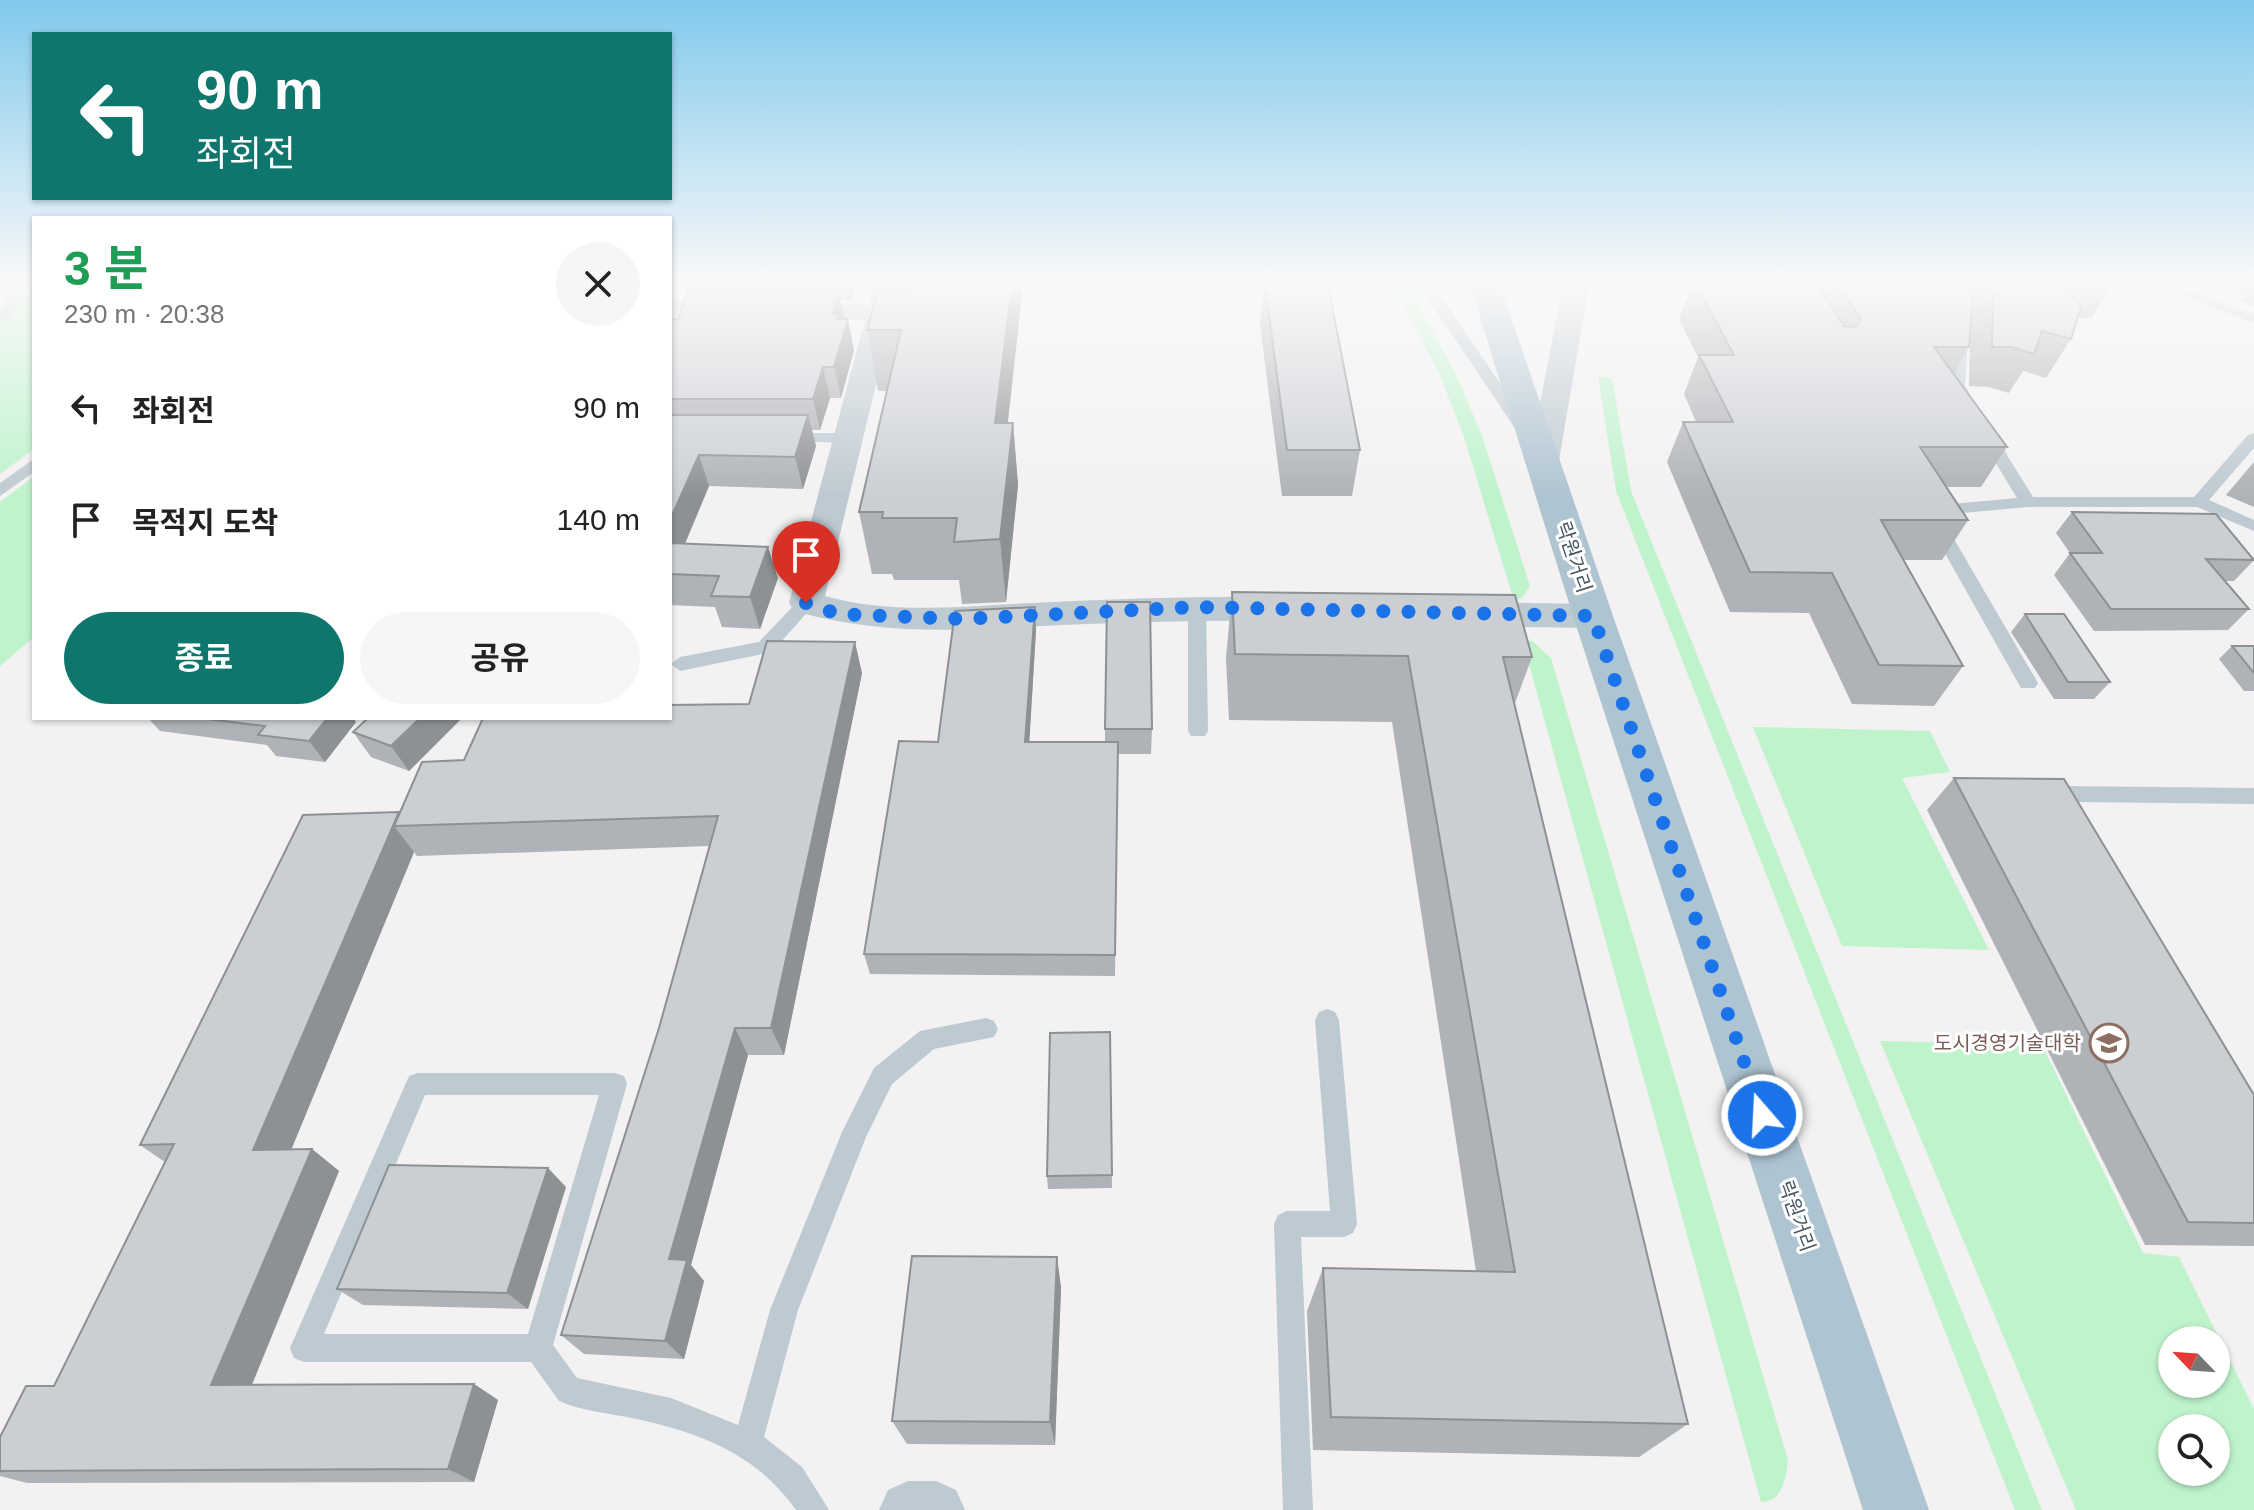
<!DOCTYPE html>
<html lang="ko">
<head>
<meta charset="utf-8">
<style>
  body { margin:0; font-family:Arial,"Noto Sans KR",sans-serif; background:#f6f6f6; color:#222; height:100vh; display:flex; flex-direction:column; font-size:30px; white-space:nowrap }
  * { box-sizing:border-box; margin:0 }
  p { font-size:26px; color:#767676 }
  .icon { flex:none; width:44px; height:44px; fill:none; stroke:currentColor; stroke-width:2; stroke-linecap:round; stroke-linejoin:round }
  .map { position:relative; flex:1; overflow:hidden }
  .sheet { position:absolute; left:32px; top:216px; width:640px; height:504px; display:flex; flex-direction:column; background:#fff; border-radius:0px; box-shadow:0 2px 6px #0004 }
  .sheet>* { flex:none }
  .top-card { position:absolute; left:32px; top:32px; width:640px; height:168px; border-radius:0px; box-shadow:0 2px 6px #0004; background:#0f766e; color:#fff; overflow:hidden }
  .needle { width:52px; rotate:295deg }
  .controls { position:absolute; left:2158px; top:1326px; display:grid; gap:16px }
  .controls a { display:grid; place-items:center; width:72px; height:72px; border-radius:50%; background:#fff; box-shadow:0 2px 6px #0004; font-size:40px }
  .pin { position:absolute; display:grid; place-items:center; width:68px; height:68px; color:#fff; margin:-82px -34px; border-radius:50% 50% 50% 0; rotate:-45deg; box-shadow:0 0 8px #0007 }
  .pin .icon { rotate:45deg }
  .me { position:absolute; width:88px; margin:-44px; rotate:341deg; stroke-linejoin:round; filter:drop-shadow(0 0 6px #0008) }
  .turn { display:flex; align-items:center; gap:28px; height:168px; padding:0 32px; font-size:36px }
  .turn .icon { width:104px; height:104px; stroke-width:2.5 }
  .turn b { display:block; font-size:56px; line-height:68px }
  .round { display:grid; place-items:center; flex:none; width:84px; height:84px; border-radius:42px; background:#f6f6f6 }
  .overview { display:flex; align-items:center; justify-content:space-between; height:136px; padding:0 32px }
  h1 { font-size:48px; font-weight:700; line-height:60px; color:#1e9e55 }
  .button { display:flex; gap:16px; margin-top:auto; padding:16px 32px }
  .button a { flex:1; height:92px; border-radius:48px; background:#0f766e; color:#fff; font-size:32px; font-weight:700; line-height:92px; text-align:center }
  .button a+a { background:#f6f6f6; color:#222 }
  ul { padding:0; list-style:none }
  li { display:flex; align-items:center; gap:24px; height:112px; padding:0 32px }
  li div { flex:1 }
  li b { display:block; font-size:30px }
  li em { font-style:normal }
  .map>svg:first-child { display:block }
</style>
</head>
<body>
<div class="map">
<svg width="2254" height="1510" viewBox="0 0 2254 1510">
  <rect width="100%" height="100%" fill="#f3f1f1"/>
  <g fill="#bef3cc" fill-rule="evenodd">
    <polygon points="28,285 34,285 34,449 0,474 0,324 20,302"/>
    <polygon points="1392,285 1407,285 1455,372 1482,436 1530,586 1522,598 1514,601 1464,437 1439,373"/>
    <polygon points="1598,376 1612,378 1631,491 2042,1510 2015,1510 1616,491"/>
    <polygon points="34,476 34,637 0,666 0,502"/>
    <path d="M1522 639 1532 641 1551 658 1788 1460C1786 1477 1783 1502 1761 1502Z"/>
    <polygon points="1753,727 1930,731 1950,772 1902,778 1989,950 1842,946"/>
    <path d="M1880 1041 2042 1045 2143 1253 2179 1257 2254 1409V1510H2076ZM2216 1340V1384H2172V1340ZM2216 1428V1472H2172V1428Z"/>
  </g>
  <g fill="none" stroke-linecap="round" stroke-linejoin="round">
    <g fill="#becad1" fill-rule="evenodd">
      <path d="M16 285H30C23 300 15 317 0 323V310Z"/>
      <polygon points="1419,285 1433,285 1532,430 1530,433 1518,433"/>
      <polygon points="2153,285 2174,285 2254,314 2254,323"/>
      <polygon points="1961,334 1968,338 1965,386 1975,403 1967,408 1962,406 1949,386 1954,338"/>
      <polygon points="1988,432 1994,434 2033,497 2194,497 2248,435 2254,433 2254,448 2209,500 2254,520 2254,531 2197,507 2028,507 1940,515 2038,683 2035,688 2021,688 1921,511 1929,506 2017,498 1980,437"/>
      <polygon points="788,433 848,433 856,438 848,443 782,441 782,435"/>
      <polygon points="34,459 34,472 0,496 0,483"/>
      <polygon points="806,597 812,599 815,603 812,607 772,652 680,671 671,664 680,657 759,642 800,599"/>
      <polygon points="1197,601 1206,607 1208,731 1205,736 1191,736 1188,731 1188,607"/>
      <polygon points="2062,786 2254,788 2254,804 2078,802 2081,809 2078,815 2071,817 2064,815 2052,794 2055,788"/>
      <polygon points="1327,1009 1335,1012 1339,1020 1357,1224 1353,1233 1344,1237 1301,1237 1313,1510 1283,1510 1274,1224 1278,1215 1287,1211 1330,1211 1315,1020 1319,1012"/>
      <path d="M986 1018 994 1021 998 1029 994 1037 934 1049 892 1084 866 1137 798 1310 764 1437 802 1467 829 1510H796C756 1453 698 1432 632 1418 608 1413 582 1411 559 1401L531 1362H304L294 1358 290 1348 409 1076 418 1073H615L624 1076 627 1084 553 1345 577 1378 671 1398 738 1425 770 1310 842 1132 874 1068 920 1031ZM425 1095H599L528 1334H324Z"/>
    </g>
    <g fill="#becad1" fill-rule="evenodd">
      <path d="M874 285H900L825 596C891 615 964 606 1032 603 1115 599 1198 596 1282 597L1294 601 1299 609 1294 617 1282 621C1208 620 1135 622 1061 625 968 630 885 637 794 611L789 603 865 320 791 318 782 316 778 310 782 304 791 302 869 304Z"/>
      <polygon points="1563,285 1589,285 1559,460 1555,467 1544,469 1533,467 1529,460"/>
      <polygon points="670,300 734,301 743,303 747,309 743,315 734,317 670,316"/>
      <polygon points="1468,602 1593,604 1605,608 1610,616 1605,624 1593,628 1468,626 1456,622 1451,614 1456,606"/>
      <polygon points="908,1481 936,1481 956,1490 965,1510 879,1510 888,1490"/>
    </g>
    <polygon fill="#afc4d1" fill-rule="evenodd" points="1470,285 1500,285 1613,616 1929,1510 1863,1510 1573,616"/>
  </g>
  <g fill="#afb2b6">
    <polygon points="702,285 855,285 851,301 840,300 844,319 854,350 841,398 830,398 820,430 812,430 816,446 803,489 709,486 685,544 778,578 760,629 722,627 715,607 670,605 670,319 678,319 703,289"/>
    <polygon points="1264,285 1328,285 1360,450 1352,496 1282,496 1260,325"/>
    <polygon points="1692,285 2112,285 2091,318 2078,318 2071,339 2046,378 2023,371 2009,393 1988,387 1969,386 1970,331 1969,347 1954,374 2007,447 1981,487 1946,487 1968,520 1942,560 1903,560 1963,666 1934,706 1852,704 1809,613 1730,612 1667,462 1683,422 1696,422 1684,394 1698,357 1679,319"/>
    <polygon points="2243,285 2254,285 2254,306 2241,301 2246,294 2238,291"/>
    <polygon points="910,289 1008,423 1013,423 1018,485 1006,602 962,604 959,580 894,580 892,574 872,574 859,512 887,391 878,391 867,330"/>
    <polygon points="2254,462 2254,507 2226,495"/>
    <polygon points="2072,512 2254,560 2234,581 2225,581 2249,609 2228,630 2094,631 2054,575 2070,553 2056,533"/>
    <polygon points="1232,592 1532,657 1514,706 1688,1424 1639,1457 1313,1450 1307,1311 1323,1268 1476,1271 1392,722 1229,720 1226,658"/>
    <polygon points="2025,614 2110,682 2094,699 2054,699 2011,632"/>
    <polygon points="1036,630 1029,742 1105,742 1105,729 1152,729 1151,754 1118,754 1115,976 870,974 864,954 938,742"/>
    <polygon points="2232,646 2254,646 2254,691 2244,691 2219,659"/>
    <polygon points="862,673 784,1055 748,1055 691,1265 704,1281 684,1359 584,1354 561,1335 659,1028 709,846 417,856 414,852 291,1150 312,1149 339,1171 252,1385 474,1384 498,1400 474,1482 27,1483 0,1476 0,1437 54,1386 165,1162 140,1145 400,813 464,760 749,704"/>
    <polygon points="148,718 353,718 356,722 325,762 276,756 267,745 160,731"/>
    <polygon points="462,718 409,771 371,757 353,732"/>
    <polygon points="1954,778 2254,1095 2254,1246 2145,1245 1927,810"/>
    <polygon points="1110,1032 1112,1188 1048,1189 1047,1176"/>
    <polygon points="566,1187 528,1309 363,1305 337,1289"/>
    <polygon points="1057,1257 1061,1288 1055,1445 907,1444 892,1421"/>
  </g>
  <g fill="#8e9194">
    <polygon points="848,285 855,285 851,301"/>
    <polygon points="1012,285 1023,285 1001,485 995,423"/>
    <polygon points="839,292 845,323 848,319 854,350 841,398 834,367 832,314"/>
    <polygon points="823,367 830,398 820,430 813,399"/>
    <polygon points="808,415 816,446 803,489 795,457"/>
    <polygon points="1013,423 1018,485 1006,602 1000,539"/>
    <polygon points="699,455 709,486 672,574 670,569 670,520"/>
    <polygon points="768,547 778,578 760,629 750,597"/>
    <polygon points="1035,607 1036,630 1028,764 1025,742"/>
    <polygon points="855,642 862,673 784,1055 771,1028"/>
    <polygon points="327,718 353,718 356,722 325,762 309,741"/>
    <polygon points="420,718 462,718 409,771 391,746"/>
    <polygon points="399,812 394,826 414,852 282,1172 253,1150"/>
    <polygon points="735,1028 748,1055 691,1265 704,1281 684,1359 665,1341 669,1259"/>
    <polygon points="312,1149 339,1171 245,1401 211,1385"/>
    <polygon points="548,1168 566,1187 528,1309 507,1293"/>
    <polygon points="1057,1257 1061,1288 1055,1445 1050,1422"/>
    <polygon points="474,1384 498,1400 474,1482 448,1469"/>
  </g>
  <g fill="#cbcfd4" stroke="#8e9194" stroke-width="2">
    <polygon points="911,285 1012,285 995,423 1013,423 1000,539 954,542 957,518 882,518 883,512 859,512 901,330 867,330 878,289 910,289"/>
    <polygon points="1265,285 1328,285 1360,450 1287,450"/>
    <polygon points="1696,285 1817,285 1844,326 1856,327 1861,319 1838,285 1965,285 1973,295 1969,347 1934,347 2007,447 1920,447 1968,520 1881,520 1963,666 1879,665 1832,573 1750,572 1683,422 1733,422 1699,355 1734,355"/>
    <polygon points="1987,285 2061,285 2081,307 2071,339 2042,331 2034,354 2012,347 1992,347 1993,292"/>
    <polygon points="689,289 839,292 832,314 838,314 837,319 848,319 834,367 823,367 813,399 670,399 670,319 678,319"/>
    <polygon points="670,415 808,415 795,457 699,455 670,520"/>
    <polygon points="2072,512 2216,514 2254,560 2206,559 2249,609 2111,609 2070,553 2102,553"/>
    <polygon points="670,543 768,547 750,597 711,596 719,576 670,574"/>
    <polygon points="1232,592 1515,595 1532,657 1503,657 1688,1424 1331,1417 1323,1268 1515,1272 1408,656 1235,654"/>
    <polygon points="1107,602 1150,602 1152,729 1105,729"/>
    <polygon points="1035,607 1025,742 1118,742 1115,955 864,954 899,741 938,742 955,611"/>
    <polygon points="2025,614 2064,614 2110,682 2068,682"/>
    <polygon points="767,641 855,642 771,1028 735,1028 669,1259 687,1260 665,1341 561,1335 659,1028 718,816 394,826 422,762 464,760 483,718 670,718 670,705 749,704"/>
    <polygon points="2232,646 2254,646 2254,673"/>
    <polygon points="200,718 327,718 309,741 258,735 265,726"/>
    <polygon points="368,718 420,718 391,746 353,732"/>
    <polygon points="1954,778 2064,779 2254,1095 2254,1223 2188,1222"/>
    <polygon points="399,812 253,1150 312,1149 211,1385 474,1384 448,1469 0,1471 0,1437 26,1386 54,1386 174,1144 140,1145 303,815"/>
    <polygon points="1110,1032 1112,1175 1047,1176 1050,1033"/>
    <polygon points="389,1165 548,1168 507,1293 337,1289"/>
    <polygon points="912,1256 1057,1257 1050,1422 892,1421"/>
  </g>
  <linearGradient id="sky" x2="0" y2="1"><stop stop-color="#81c9ec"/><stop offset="0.57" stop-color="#faf9f9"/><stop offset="1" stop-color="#faf9f9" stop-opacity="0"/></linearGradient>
  <rect width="2254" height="497" fill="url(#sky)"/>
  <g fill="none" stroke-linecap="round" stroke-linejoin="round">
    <polyline stroke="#1a73e8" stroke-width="14" stroke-dasharray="0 25.2" points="806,603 838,614 960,619 1197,607 1593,616 1762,1115"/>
  </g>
  <defs>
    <symbol id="school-ring" viewBox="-11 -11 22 22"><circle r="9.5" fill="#fff" stroke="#8d6e63" stroke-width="1.5"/><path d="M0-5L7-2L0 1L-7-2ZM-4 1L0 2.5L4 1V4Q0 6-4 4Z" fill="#8d6e63"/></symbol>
  </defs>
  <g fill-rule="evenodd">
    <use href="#school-ring" x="2087" y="1021" width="44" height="44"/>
  </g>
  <g text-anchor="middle" stroke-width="6" stroke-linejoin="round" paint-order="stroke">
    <g font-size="20" fill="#475760" stroke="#fff">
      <text transform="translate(1574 557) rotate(72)" y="7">락원거리</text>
      <text transform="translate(1797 1216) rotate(71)" y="7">락원거리</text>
    </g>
    <g font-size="20" fill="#785e54" stroke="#fff" text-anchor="end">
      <text x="2081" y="1050">도시경영기술대학</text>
    </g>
  </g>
</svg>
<div class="controls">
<a><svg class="needle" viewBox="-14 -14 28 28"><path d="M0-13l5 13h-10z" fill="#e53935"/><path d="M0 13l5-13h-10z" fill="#767676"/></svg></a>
<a><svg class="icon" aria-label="search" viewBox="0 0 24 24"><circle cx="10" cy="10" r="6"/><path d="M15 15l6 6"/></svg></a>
</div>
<div class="pin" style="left:806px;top:603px;background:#d93025"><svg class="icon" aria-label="arrive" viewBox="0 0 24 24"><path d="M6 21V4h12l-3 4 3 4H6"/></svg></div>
<svg class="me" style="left:1762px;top:1115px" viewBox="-20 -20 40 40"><circle r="17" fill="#1a73e8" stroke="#fff" stroke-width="3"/><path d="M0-11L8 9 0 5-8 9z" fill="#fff"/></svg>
<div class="top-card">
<div class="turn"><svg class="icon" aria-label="left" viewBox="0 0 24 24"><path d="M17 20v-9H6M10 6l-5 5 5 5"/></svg><div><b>90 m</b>좌회전</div></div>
</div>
<section class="sheet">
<div class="overview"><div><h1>3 분</h1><p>230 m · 20:38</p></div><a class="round"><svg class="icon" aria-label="close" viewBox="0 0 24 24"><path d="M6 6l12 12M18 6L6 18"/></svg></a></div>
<ul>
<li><svg class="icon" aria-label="left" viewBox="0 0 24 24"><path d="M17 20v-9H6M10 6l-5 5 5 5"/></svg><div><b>좌회전</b></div><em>90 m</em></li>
<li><svg class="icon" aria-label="arrive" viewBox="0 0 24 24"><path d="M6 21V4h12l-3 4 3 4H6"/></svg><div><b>목적지 도착</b></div><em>140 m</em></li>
</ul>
<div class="button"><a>종료</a><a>공유</a></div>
</section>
</div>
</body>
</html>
